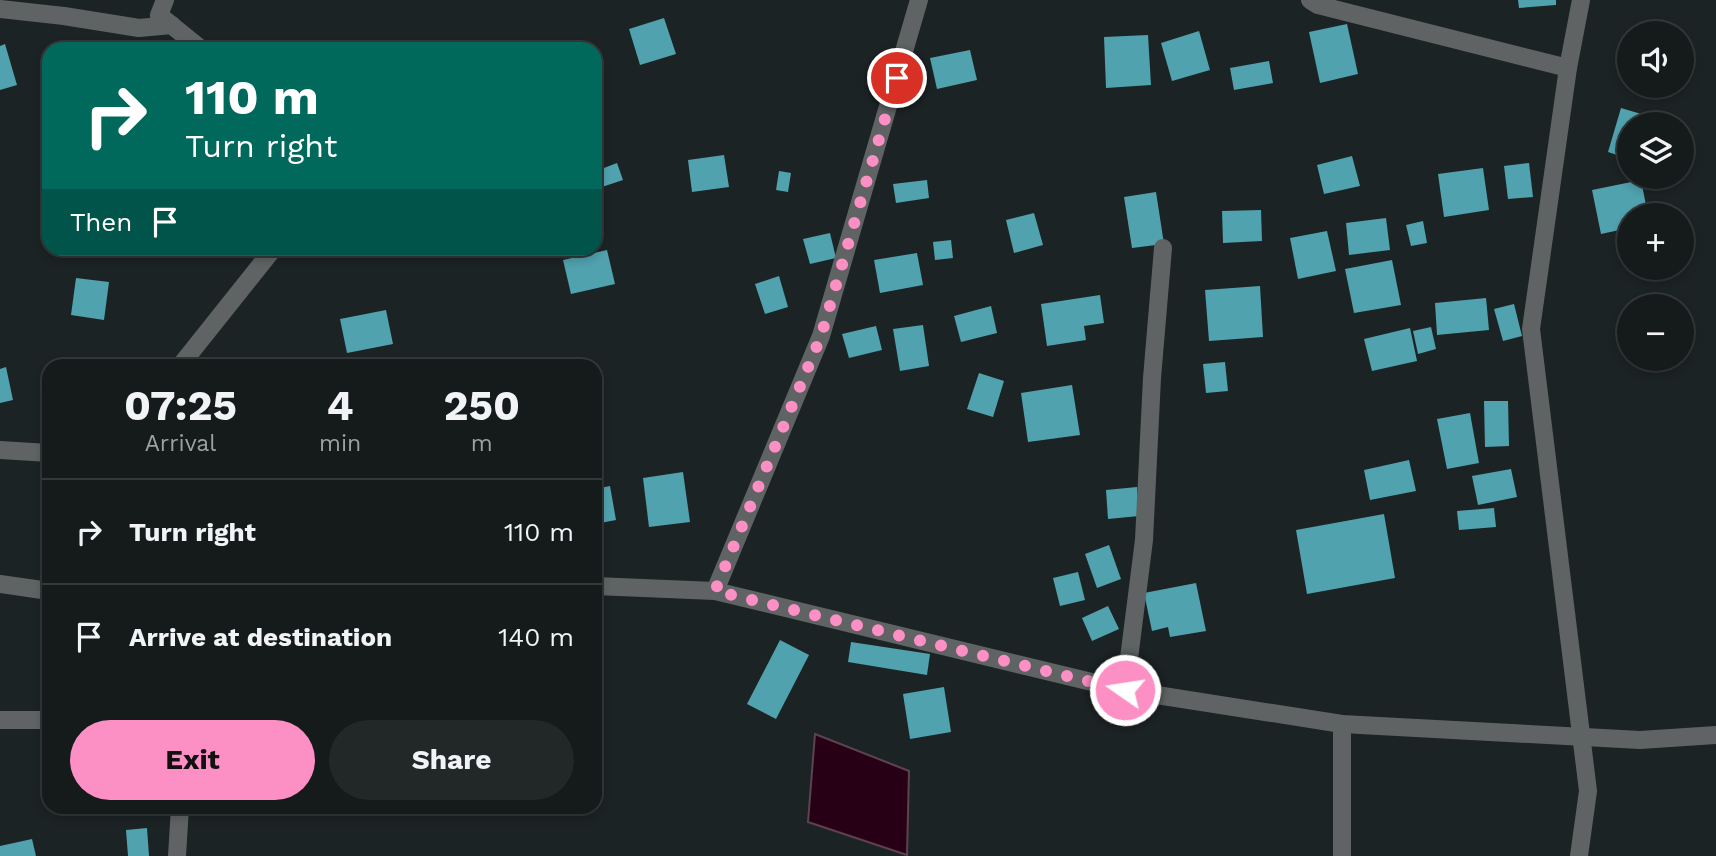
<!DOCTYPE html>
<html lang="en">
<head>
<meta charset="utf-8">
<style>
  body { margin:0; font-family:"Work Sans",sans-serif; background:#222728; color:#f1f3f6; height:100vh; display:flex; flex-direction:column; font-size:26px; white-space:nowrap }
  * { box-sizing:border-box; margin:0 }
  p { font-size:23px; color:#9da1a3 }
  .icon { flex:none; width:38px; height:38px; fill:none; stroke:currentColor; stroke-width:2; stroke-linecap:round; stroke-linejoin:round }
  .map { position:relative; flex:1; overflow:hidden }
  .details { position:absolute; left:42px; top:359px; width:560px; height:455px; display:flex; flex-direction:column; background:#151a1b; border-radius:21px; box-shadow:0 4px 10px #0003,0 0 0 2px #34383a }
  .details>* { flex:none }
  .guide { position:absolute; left:42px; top:42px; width:560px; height:214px; border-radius:21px; box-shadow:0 4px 10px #0003,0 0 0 2px #34383a; background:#00695c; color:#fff; overflow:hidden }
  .controls { position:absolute; left:1617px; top:21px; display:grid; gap:14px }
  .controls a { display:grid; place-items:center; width:77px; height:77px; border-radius:50%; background:#151a1b; box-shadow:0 4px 10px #0003,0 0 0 2px #34383a; font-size:35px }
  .pin { position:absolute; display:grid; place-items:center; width:60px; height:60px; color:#fff; margin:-30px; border:4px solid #fff; border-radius:50%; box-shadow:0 2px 7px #0007 }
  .me { position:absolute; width:77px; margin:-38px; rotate:283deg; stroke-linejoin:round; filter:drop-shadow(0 0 5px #0008) }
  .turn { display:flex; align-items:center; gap:24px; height:147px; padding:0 28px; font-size:32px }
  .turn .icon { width:91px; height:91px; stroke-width:2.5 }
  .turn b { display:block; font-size:49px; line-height:60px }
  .then { display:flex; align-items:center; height:66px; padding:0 28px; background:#0003; gap:14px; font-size:26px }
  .eta { display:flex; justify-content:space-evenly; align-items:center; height:119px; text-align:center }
  .eta b { font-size:42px; font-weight:700; line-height:49px }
  .action { display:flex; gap:14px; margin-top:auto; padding:14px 28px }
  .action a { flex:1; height:80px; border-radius:42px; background:#fc8fc3; color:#111; font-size:28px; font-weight:700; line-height:80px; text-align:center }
  .action a+a { background:#222728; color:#f1f3f6 }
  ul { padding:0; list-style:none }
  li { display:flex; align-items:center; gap:21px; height:105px; padding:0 28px; border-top:2px solid #34383a }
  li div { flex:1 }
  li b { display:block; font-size:26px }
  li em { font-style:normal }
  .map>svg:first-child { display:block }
</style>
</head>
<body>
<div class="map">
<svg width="1716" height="856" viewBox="0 0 1716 856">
  <rect width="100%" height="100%" fill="#1c2324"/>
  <polygon fill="#280016" stroke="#5d4252" stroke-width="2" points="815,734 909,771 907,855 808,822"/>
  <g fill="#50a2ae">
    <polygon points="1518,0 1556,0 1556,5 1519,8"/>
    <polygon points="664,18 676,54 640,65 629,29"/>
    <polygon points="1347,24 1358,74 1320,83 1309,32"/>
    <polygon points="1199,31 1210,70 1172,81 1161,43"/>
    <polygon points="1148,35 1151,85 1106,88 1104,37"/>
    <polygon points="5,44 17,85 0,90 0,46"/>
    <polygon points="970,50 977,80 937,89 930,58"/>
    <polygon points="1269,61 1273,83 1234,90 1230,68"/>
    <polygon points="1621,108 1658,119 1656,124 1629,124 1629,159 1608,152"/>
    <polygon points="724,155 729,187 692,192 688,160"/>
    <polygon points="1352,156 1360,186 1324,194 1317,165"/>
    <polygon points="617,163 623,180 602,187 596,171"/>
    <polygon points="1529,163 1533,197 1508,199 1504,166"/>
    <polygon points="1483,168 1489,210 1444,217 1438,174"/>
    <polygon points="779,171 791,173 788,192 776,190"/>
    <polygon points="927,180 929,198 896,203 893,184"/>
    <polygon points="1641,180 1648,215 1629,215 1629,228 1601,234 1592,190"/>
    <polygon points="1156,192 1164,244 1132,248 1124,197"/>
    <polygon points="1261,210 1262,241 1223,243 1222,211"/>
    <polygon points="1034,213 1043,245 1014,253 1006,220"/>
    <polygon points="1386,218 1390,250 1349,255 1346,223"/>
    <polygon points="1423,221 1427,243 1411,246 1406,225"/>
    <polygon points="1327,231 1336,271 1298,279 1290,238"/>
    <polygon points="830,233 836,258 810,264 803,239"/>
    <polygon points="951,240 953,258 935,260 933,242"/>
    <polygon points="607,250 615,284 571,294 563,260"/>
    <polygon points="917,253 923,285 880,293 874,260"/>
    <polygon points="1392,260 1401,305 1354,313 1345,269"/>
    <polygon points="779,276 788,307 765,314 755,284"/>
    <polygon points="76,278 109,282 104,320 71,315"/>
    <polygon points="1260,286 1263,337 1209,341 1205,290"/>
    <polygon points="1100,295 1104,323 1084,326 1086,340 1047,346 1041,304"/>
    <polygon points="1486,298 1489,330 1437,335 1435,303"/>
    <polygon points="1514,304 1522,336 1503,341 1494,309"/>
    <polygon points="991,306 997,333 961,342 954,316"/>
    <polygon points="386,310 393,344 347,353 340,319"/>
    <polygon points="923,325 929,366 900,371 893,329"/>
    <polygon points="876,326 882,350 849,358 842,334"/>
    <polygon points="1431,327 1436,349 1418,354 1413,331"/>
    <polygon points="1410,328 1417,361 1372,371 1364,339"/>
    <polygon points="1225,362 1228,391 1206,393 1203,364"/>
    <polygon points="6,367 13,400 0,403 0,369"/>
    <polygon points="979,373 1004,381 993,417 967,409"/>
    <polygon points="1072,385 1080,435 1028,442 1021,393"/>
    <polygon points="1484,401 1508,401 1509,446 1485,447"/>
    <polygon points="1470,413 1479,463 1447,469 1437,419"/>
    <polygon points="1409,460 1416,491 1370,500 1364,470"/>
    <polygon points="1511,469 1517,497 1478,505 1472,476"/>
    <polygon points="683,472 690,522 649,527 643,478"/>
    <polygon points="610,486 616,520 595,524 595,489"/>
    <polygon points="1137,487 1139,516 1108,519 1106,490"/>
    <polygon points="1494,508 1496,527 1459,530 1457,511"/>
    <polygon points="1384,514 1395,578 1307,594 1296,530"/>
    <polygon points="1109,545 1121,579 1097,588 1085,554"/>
    <polygon points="1078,572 1085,600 1060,606 1053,578"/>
    <polygon points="1196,583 1206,631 1170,637 1168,627 1152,631 1144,593"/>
    <polygon points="1108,606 1119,629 1092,641 1082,618"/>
    <polygon points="780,640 809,655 776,719 747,704"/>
    <polygon points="851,642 930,654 927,675 848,662"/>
    <polygon points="944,687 951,732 910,739 903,694"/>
    <polygon points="147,828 149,856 128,856 126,830"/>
    <polygon points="32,839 36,856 0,856 0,846"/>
  </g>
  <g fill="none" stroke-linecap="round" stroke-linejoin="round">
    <g stroke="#5f6363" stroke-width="18">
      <polyline points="165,0 159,15 201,49"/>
      <polyline points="1310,0 1318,5 1568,68"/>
      <polyline points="0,9 64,16 139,28 172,25"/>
      <polyline points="180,366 274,248"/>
      <polyline points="0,450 49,453"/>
      <polyline points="0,584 49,591"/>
      <polyline points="595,586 715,591 1125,690 1342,724 1640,740 1716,735"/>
      <polyline points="715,591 821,336 919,0"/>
      <polyline points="1125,690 1144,540 1152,378 1163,248"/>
      <polyline points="0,720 49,720"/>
      <polyline points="177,856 180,807"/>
      <polyline points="1342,856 1342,724"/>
      <polyline points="1579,856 1588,791 1531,329 1568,68 1581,0"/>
    </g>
  </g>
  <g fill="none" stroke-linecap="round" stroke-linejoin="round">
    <polyline stroke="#fc8fc3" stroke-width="12" stroke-dasharray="0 21.6" points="897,78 821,336 715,591 1125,690"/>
  </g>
</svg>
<div class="controls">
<a><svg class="icon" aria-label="sound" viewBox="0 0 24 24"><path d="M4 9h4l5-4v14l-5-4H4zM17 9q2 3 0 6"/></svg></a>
<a><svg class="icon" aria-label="layers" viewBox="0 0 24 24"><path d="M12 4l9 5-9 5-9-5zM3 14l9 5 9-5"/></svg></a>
<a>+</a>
<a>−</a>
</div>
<div class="pin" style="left:897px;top:78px;background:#d93025"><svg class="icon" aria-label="arrive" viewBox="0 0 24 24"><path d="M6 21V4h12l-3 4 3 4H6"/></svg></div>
<svg class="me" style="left:1125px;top:690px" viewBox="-20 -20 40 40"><circle r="17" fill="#fc8fc3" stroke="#fff" stroke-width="3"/><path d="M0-11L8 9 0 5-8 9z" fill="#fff"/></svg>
<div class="guide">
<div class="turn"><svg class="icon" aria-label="right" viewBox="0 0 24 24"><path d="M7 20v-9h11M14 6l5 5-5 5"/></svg><div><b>110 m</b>Turn right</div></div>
<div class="then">Then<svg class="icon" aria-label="arrive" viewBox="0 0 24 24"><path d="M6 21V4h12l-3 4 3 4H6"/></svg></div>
</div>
<section class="details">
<div class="eta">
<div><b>07:25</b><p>Arrival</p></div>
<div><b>4</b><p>min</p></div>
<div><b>250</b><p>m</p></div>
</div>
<ul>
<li><svg class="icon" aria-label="right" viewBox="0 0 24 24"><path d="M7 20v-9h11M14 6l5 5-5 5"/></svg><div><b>Turn right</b></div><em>110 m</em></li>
<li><svg class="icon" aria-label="arrive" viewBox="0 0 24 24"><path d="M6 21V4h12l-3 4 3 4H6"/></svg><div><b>Arrive at destination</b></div><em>140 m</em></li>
</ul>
<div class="action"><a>Exit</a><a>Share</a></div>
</section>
</div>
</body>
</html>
